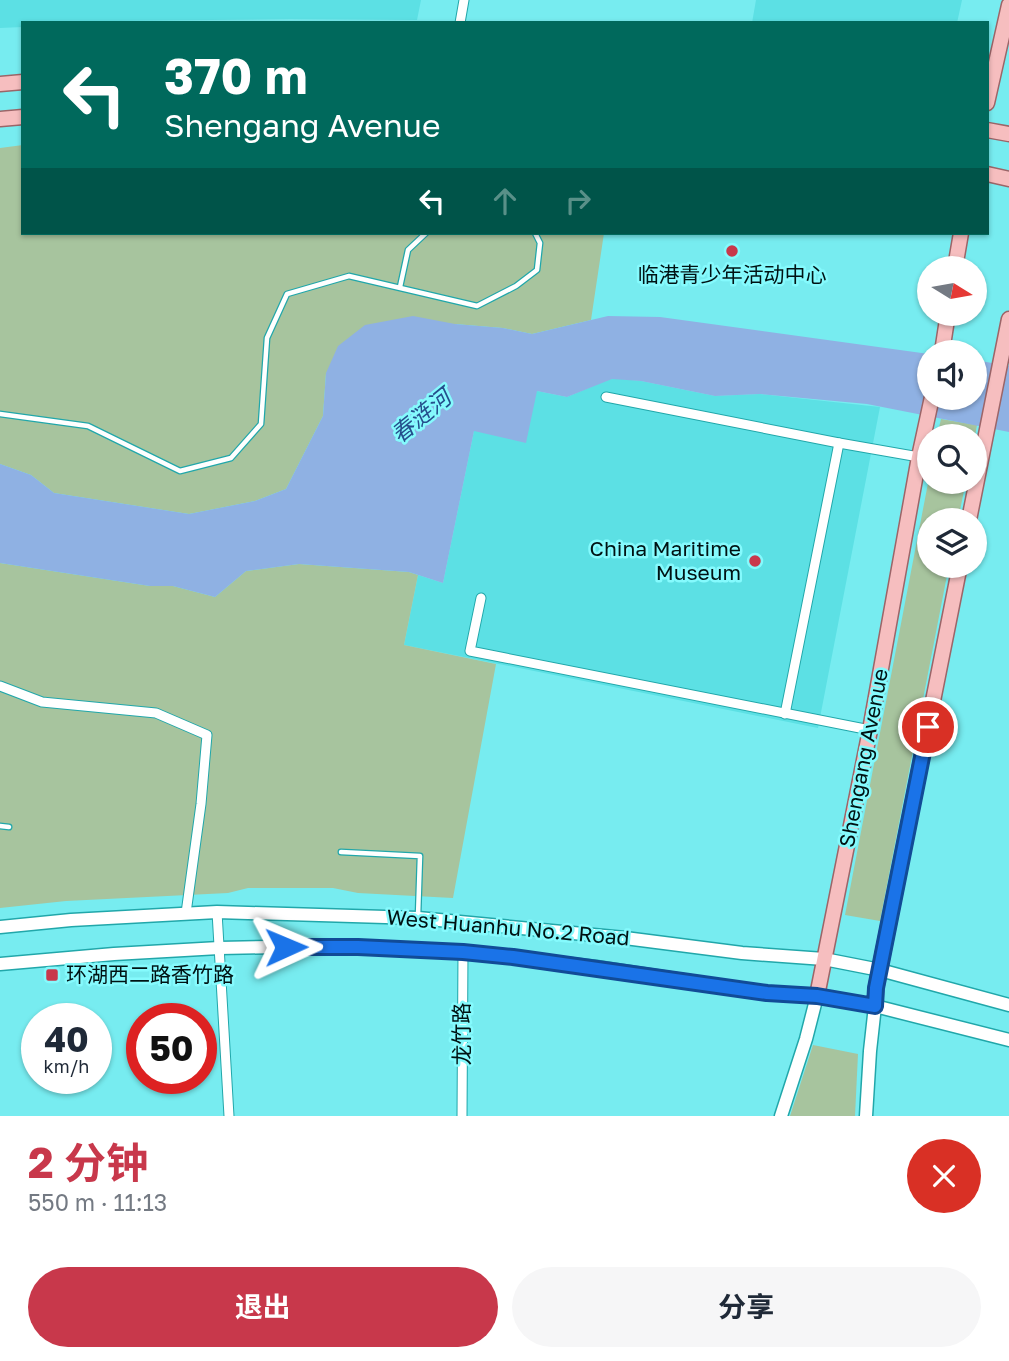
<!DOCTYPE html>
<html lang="zh">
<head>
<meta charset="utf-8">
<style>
  body { margin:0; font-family:"Golos Text","Noto Sans SC",sans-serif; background:#f6f6f7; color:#1f2937; height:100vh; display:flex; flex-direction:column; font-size:26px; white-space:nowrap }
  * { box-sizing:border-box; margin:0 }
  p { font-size:23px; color:#747a83 }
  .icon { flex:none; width:38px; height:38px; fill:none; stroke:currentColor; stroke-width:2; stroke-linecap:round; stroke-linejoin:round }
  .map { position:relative; height:1116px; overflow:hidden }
  .drawer { display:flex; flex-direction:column; background:#fff; flex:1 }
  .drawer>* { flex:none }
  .hud { position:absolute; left:21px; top:21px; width:968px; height:214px; border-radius:0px; box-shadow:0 2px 5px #0004; background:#00695c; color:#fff; overflow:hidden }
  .needle { width:46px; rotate:101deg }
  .controls { position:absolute; left:917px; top:256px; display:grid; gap:14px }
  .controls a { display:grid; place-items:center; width:70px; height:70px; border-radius:50%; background:#fff; box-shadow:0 2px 5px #0004; font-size:35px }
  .speed { position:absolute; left:21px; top:1003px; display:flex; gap:14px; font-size:35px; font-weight:700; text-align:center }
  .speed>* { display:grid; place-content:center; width:91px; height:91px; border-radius:50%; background:#fff; box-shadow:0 2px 5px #0004; line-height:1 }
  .speed small { font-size:18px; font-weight:400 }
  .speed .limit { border:10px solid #d22; background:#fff; color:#111 }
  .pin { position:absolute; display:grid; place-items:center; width:60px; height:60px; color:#fff; margin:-30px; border:4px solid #fff; border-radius:50%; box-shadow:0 2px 7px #0007 }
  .me { position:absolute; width:77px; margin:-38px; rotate:89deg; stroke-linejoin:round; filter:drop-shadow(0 0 5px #0008) }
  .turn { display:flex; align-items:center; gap:24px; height:147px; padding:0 28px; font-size:32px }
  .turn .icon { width:91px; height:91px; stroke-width:2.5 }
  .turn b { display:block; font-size:49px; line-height:60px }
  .lanes { display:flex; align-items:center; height:66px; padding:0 28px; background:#0003; justify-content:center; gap:35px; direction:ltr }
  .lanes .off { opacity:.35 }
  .round { display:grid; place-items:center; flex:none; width:74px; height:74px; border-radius:37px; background:#f6f6f7 }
  .headline { display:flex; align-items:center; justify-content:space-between; height:119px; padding:0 28px }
  h1 { font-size:42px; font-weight:700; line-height:52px; color:#c8384b }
  .cta { display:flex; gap:14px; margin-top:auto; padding:14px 28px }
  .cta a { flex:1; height:80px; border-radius:42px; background:#c8384b; color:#fff; font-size:28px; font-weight:700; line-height:80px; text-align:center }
  .cta a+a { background:#f6f6f7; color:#1f2937 }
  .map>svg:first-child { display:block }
</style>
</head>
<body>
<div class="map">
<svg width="1009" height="1116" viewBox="0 0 1009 1116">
  <rect width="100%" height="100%" fill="#77ecf0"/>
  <g fill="#5ce0e4">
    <polygon points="0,0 421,0 417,20 290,19 119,21 88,23 23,23 23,27 0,28"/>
    <polygon points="756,0 962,0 957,23 752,23"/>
    <polygon points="612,378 641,381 715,396 760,394 880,407 818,728 404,645 418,575 443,583 474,431 537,391 567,397"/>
  </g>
  <g fill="#a7c49e">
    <polygon points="23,145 23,233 604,233 591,320 532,334 503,328 455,324 326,373 323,416 286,489 255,501 189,514 54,493 31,475 0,464 0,148"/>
    <polygon points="941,419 977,425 975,436 937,436"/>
    <polygon points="929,478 929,481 966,481 958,520 929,520 929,565 949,565 880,921 845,915"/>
    <polygon points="0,563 150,586 173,586 215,597 246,571 299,564 409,572 418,575 404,645 496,664 453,898 358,893 333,888 248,888 228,893 66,901 0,908"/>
    <polygon points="813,1045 858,1054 855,1116 790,1116"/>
  </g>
  <polygon fill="#8fb1e3" points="413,316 455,324 503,328 532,334 608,316 660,317 929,354 929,397 975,397 975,360 1009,366 1009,432 867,404 760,394 715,396 641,381 612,379 567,397 537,391 526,443 474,431 443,583 409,572 299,564 246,571 215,597 173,586 150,586 0,563 0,464 31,475 54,493 189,514 255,501 286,489 323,416 326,373 338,346 365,325"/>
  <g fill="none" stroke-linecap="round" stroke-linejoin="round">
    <defs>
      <g id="lane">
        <polyline points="400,287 408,250 426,233"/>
        <polyline points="0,414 88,426 180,471 231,458 261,424 267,338 287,294 349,276 477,306 516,286 537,270 540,243 535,233"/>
        <polyline points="0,826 9,827"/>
        <polyline points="341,852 420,856 418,916"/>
      </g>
      <g id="street">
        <polyline points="460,23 464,0"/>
        <polyline points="606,397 839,443 919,457"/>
        <polyline points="481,598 470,651 870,730"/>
        <polyline points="0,686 42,702 156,713 207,735 201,804 186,913"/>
        <polyline points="785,714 839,443"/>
        <polyline points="217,912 229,1116"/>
        <polyline points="462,1116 463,952"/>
      </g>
      <g id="secondary">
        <polyline points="0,927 71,920 217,912 418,918 625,938 742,953 824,959 880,970 1009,1005"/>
        <polyline points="0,964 114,954 219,948 331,946 463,952 596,967 767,993 817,996 875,1006 1009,1040"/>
        <polyline points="781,1116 806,1039 817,996"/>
        <polyline points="866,1116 870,1051 875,1006"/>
      </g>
      <g id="primary">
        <polyline points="0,84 23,82"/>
        <polyline points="987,103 1009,5"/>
        <polyline points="0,119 23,117"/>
        <polyline points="987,130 1009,134"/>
        <polyline points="987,174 1009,179"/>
        <polyline points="955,268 961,233"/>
        <polyline points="942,352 948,313"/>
        <polyline points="969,520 1009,319"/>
        <polyline points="817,996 870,730 919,457 932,397"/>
        <polyline points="875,1006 876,988 960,565"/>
      </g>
    </defs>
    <use href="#lane" stroke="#21a7aa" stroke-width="7"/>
    <use href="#street" stroke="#21a7aa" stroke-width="11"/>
    <use href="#secondary" stroke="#21a7aa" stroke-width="15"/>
    <use href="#primary" stroke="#9c6568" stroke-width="17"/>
    <use href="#lane" stroke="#fff" stroke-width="4.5"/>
    <use href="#street" stroke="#fff" stroke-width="9"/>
    <use href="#secondary" stroke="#fff" stroke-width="12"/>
    <use href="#primary" stroke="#f6bebf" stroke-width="14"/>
  </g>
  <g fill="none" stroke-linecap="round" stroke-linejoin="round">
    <defs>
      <polyline id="route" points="286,947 358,947 463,952 513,957 767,993 817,996 875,1006 876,988 928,727"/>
    </defs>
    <use href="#route" stroke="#114b97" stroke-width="18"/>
    <use href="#route" stroke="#1a73e8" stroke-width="12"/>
  </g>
  <g fill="#c8384b" stroke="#85fafd" stroke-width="2.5">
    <circle cx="732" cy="251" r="7"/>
    <circle cx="755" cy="561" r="7"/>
    <rect x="45" y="968" width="14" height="14" rx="3.5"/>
  </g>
  <g text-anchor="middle" stroke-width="5" stroke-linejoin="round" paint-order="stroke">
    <g font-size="21" fill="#001213" stroke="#85fafd">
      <text x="732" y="282">临港青少年活动中心</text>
      <text x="741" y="556" text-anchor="end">China Maritime<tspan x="741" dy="24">Museum</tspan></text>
      <text x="66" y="982" text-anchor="start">环湖西二路香竹路</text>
    </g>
    <g font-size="21" fill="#001213" stroke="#85fafd">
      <text transform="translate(864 758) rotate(-79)" y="7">Shengang Avenue</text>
      <text transform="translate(508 928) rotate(5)" y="7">West Huanhu No.2 Road</text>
      <text transform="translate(462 1034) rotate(-90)" y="7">龙竹路</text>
    </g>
    <g font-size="23" font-style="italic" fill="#254f8c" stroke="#85fafd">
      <text transform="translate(421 416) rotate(-39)" y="8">春涟河</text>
    </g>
  </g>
</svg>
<div class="controls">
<a><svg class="needle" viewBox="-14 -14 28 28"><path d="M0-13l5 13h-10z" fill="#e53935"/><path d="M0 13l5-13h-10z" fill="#747a83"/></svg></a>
<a><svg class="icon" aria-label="sound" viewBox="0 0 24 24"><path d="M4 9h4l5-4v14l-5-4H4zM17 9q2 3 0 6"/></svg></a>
<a><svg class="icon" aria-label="search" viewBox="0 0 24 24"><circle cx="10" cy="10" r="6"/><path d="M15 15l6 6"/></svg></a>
<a><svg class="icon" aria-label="layers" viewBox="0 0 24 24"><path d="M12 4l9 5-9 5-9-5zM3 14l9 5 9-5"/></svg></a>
</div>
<div class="speed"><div>40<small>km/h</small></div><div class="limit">50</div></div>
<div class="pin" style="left:928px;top:727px;background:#d93025"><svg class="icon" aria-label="arrive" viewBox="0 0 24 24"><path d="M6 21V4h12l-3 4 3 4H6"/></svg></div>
<svg class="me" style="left:286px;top:947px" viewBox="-20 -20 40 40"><path d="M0-17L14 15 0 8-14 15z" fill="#1a73e8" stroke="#fff" stroke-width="4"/></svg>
<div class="hud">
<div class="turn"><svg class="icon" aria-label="left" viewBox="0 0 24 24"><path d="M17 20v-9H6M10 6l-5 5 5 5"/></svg><div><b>370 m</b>Shengang Avenue</div></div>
<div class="lanes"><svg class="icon" aria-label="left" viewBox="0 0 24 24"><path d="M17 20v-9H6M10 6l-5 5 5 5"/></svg><svg class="icon off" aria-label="ahead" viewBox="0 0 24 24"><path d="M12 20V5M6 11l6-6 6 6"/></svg><svg class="icon off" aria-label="right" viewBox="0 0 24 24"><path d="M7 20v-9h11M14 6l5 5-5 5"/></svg></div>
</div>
</div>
<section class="drawer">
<div class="headline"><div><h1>2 分钟</h1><p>550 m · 11:13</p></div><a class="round" style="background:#d93025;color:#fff"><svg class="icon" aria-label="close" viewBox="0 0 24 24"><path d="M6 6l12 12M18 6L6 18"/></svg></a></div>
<div class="cta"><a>退出</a><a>分享</a></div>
</section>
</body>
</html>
